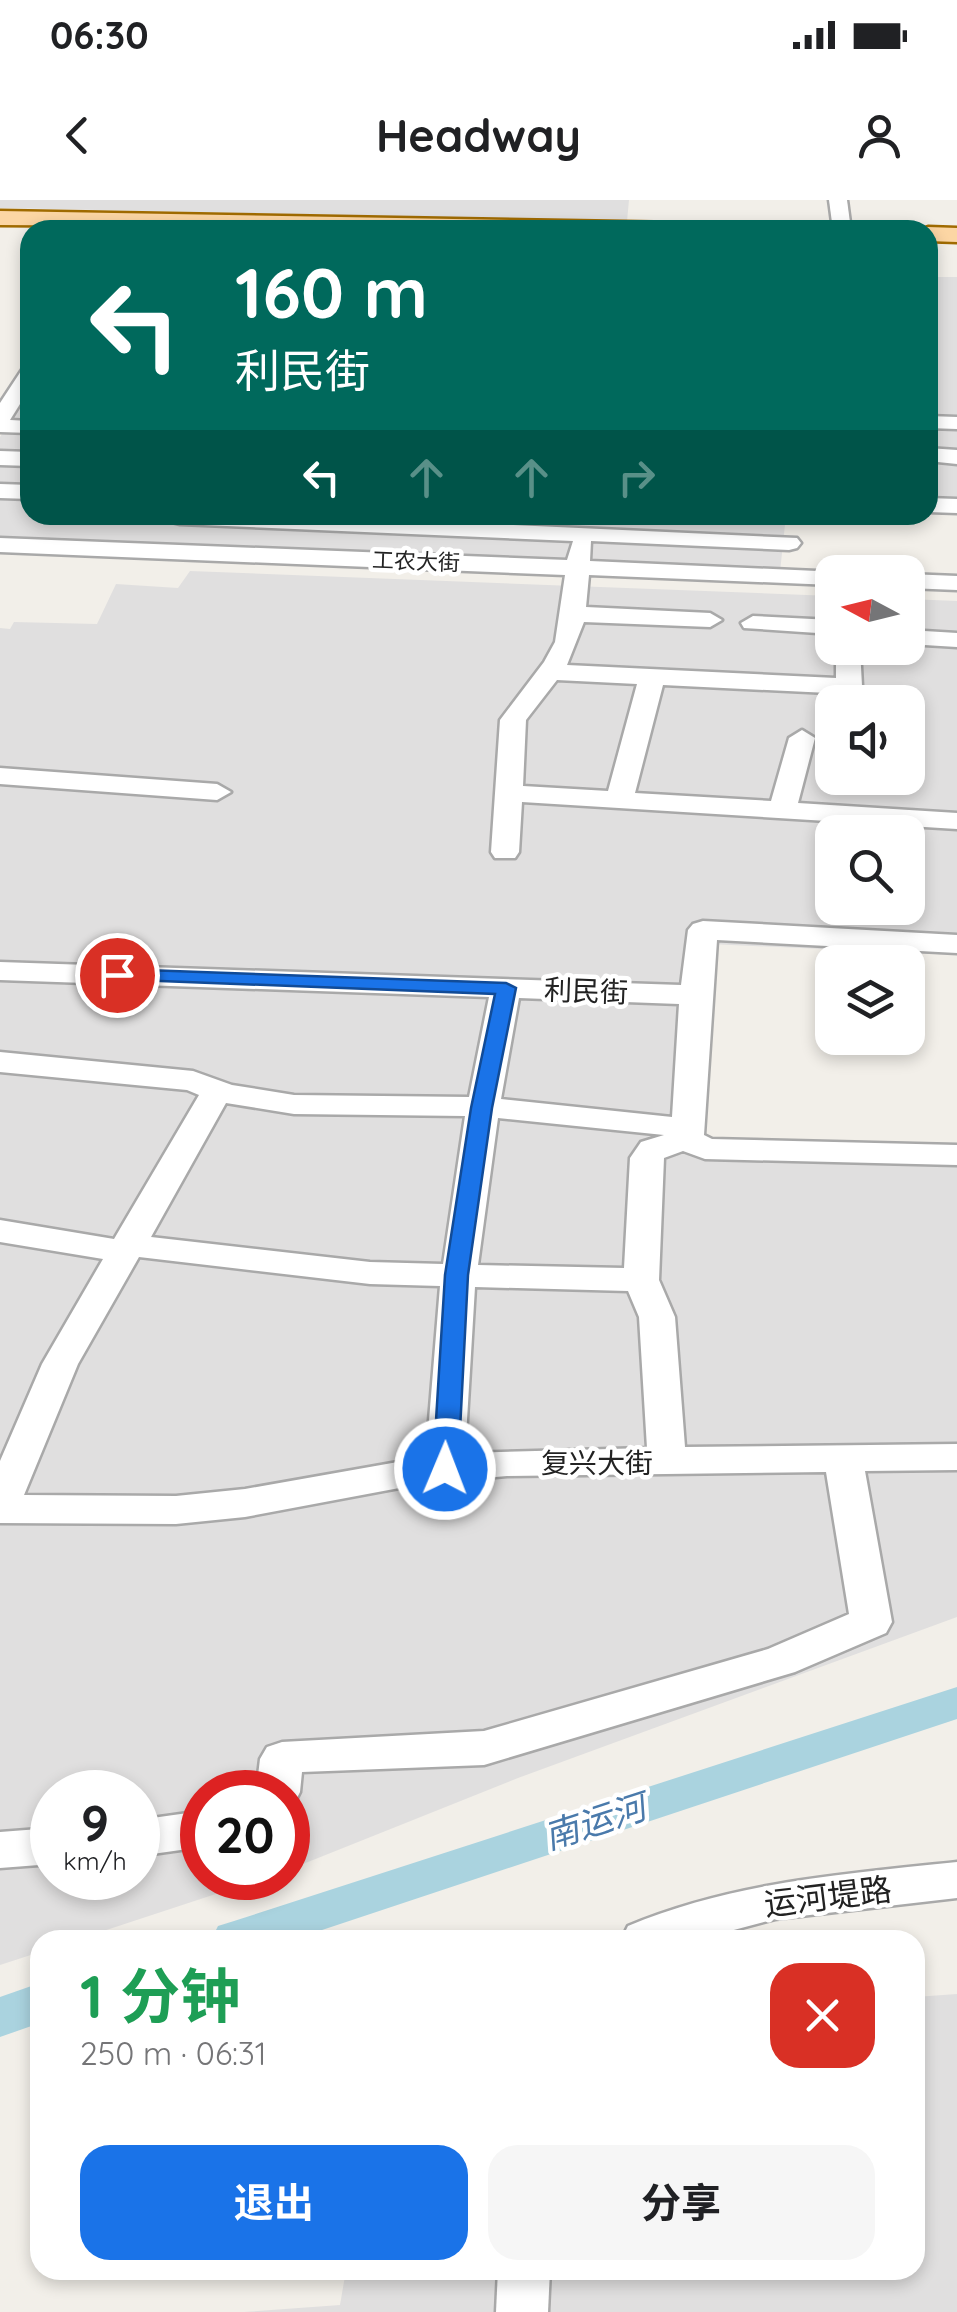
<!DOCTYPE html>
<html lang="zh">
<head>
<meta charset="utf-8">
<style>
  body { margin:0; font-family:Quicksand,"Noto Sans SC",sans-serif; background:#f6f6f6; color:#202124; height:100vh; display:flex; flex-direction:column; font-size:38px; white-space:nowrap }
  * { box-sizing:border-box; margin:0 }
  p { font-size:32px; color:#757577 }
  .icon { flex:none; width:55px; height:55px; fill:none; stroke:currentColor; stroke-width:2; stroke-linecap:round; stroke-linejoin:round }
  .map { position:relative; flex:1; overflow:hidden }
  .panel { position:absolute; left:30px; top:1730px; width:895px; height:350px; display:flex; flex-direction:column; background:#fff; border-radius:30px; box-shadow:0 5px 15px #0003 }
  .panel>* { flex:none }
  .hud { position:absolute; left:20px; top:20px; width:918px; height:305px; border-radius:30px; box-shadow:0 5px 15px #0003; background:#00695c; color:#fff; overflow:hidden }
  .needle { width:65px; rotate:277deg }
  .fabs { position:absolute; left:815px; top:355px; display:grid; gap:20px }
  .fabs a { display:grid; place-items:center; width:110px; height:110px; border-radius:20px; background:#fff; box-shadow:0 5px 15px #0003; font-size:50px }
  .speed { position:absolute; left:30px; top:1570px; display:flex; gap:20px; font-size:50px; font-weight:700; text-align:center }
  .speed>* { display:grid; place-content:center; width:130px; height:130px; border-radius:50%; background:#fff; box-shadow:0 5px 15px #0003; line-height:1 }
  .speed small { font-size:25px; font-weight:400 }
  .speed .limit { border:15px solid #d22; background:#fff; color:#111 }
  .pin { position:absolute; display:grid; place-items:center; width:85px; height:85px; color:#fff; margin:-42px; border:5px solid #fff; border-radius:50%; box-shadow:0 2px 10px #0007 }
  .me { position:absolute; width:110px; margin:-55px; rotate:1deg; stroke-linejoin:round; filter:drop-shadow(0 0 8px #0008) }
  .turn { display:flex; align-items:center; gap:35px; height:210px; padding:0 50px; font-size:45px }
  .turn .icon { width:130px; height:130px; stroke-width:2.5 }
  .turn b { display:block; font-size:70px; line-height:85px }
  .lanes { display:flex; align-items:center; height:95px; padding:0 50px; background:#0003; justify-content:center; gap:50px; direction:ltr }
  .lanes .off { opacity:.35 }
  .round { display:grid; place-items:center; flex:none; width:105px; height:105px; border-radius:30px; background:#f6f6f6 }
  .head { display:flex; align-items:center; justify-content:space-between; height:170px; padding:0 50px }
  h1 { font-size:60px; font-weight:700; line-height:75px; color:#1e9e55 }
  .button { display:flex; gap:20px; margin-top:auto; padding:20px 50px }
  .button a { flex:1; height:115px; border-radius:30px; background:#1a73e8; color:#fff; font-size:40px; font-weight:700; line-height:115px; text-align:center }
  .button a+a { background:#f6f6f6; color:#202124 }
  .status { display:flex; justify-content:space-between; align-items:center; height:70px; padding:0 50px; background:#fff; direction:ltr }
  .status svg { height:28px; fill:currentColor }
  header { display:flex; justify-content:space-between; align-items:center; height:130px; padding:0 50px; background:#fff; font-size:45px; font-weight:700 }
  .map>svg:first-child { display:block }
</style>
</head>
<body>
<div class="status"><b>06:30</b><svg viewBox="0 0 49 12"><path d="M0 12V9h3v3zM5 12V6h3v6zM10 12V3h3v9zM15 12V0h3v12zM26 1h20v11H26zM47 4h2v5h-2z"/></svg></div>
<header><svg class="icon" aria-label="back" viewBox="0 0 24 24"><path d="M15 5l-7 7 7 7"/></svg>Headway<svg class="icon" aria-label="person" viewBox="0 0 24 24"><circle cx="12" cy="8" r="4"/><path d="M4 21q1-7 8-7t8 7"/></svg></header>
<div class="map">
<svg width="957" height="2112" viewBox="0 0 957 2112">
  <rect width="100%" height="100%" fill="#f2efe9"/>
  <g fill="#e0dfdf" fill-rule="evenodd">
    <polygon points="0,0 629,0 627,21 0,8"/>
    <polygon points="928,77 957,77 957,307 928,306"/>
    <polygon points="30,189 30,315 786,315 780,372 0,341 0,237"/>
    <path d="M190 371 832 396V448H908V399L957 401V755L688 743 678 952 957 959V1417L518 1578 288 1670V1592H202V1678H264L76 1740H40V1752L0 1765V428L10 429 14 422 97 424 116 384 178 388ZM832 502H908V578H832ZM832 632H908V708H832ZM52 1592H138V1678H52Z"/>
    <polygon points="957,1794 957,2112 244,2112 340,2105 346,2070 915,2070 915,1797"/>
  </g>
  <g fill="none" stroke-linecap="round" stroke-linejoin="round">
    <g fill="#aad3df" fill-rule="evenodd">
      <polygon points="957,1487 957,1519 292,1740 211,1740 218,1726 234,1721"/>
      <polygon points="40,1783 40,1823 0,1837 0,1797"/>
    </g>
    <defs>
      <g id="minor">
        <polygon points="829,0 847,0 851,30 833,30"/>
        <polygon points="30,166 30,188 10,220 30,221 30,233 0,232 0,203 23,168"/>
        <polygon points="928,216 957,217 957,229 928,228"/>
        <polygon points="928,248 957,250 957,264 928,261"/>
        <polygon points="0,251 30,252 30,266 0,265"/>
        <polygon points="0,284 30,285 30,299 0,298"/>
        <polygon points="928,298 957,299 957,313 928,312"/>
        <path d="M170 315H294L797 338 801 343 797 348 789 350 591 341 590 361 839 372H832V385L589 375 586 407 710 413 722 420 710 427 584 422 567 465 836 478V448H860L862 486 849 494 663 485 635 593 771 601 789 538 802 530 815 538 798 603 957 613V629L522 602 519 652 515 658H495L491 652 500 520 544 462 555 442 565 375 0 352V338L567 360 573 341 180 324 172 322ZM557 480 637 484 608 591 523 586 526 520Z"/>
        <polygon points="908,374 957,376 957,390 908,388"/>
        <polygon points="753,416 832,420 832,434 744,428 741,423"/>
        <polygon points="908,430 957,433 957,447 908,444"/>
        <polygon points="0,568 217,584 231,592 217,600 0,584"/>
        <path d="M703 721 957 735V753L717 740 704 935 712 939 957 945V965L705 959 683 951 664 958 659 1080 675 1117 685 1247 957 1244V1270L865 1271 892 1422 886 1433 795 1472 484 1565 302 1572 300 1592 294 1604 288 1606V1592H256L260 1559 267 1547 282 1542 484 1531 768 1449 849 1414 826 1272 507 1276 426 1283 245 1317 176 1324 0 1323V1261L42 1164 103 1059 0 1042V1020L114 1039 199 895 187 890 0 872V852L193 871 232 885 294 895 469 897 489 797 0 780V762L681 785 688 730 693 724ZM519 798 679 804 672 917 501 899ZM226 903 294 914 465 916 443 1064 370 1062 151 1037ZM498 918 664 935 641 942 630 958 624 1068 478 1065ZM139 1057 370 1084 440 1086 426 1257 245 1289 176 1296 24 1295 78 1164ZM475 1087 628 1091 639 1117 647 1248 465 1253Z"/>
        <polygon points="202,1611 202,1647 138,1656 138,1620"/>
        <polygon points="52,1628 52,1664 0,1668 0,1632"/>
        <path d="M957 1662V1698L775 1719 696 1740H621L628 1726C733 1682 844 1674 957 1662Z"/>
        <polygon points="498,2070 550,2070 548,2112 496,2112"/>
      </g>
      <g id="major">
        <polygon points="0,11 683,23 695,30 0,25"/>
        <polygon points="928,27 957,28 957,42 928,41 928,30 919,30"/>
      </g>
    </defs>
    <use href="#minor" stroke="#a9a9a9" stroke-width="5"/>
    <use href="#major" stroke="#a06b00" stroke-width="5"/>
    <use href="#minor" fill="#fff" fill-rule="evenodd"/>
    <use href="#major" fill="#fcd6a4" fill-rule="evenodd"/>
  </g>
  <polygon fill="#1a73e8" stroke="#114b97" stroke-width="2.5" points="117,769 506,783 516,788 492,908 468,1075 458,1269 454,1275 436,1275 433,1269 445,1075 471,908 495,794 110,779 110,771"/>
  <g text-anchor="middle" stroke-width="9" stroke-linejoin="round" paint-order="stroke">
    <g font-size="22" fill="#222" stroke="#fff">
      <text transform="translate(416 361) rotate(2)" y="8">工农大街</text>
    </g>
    <g font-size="28" fill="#222" stroke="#fff">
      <text transform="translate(586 791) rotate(2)" y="10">利民街</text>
      <text x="597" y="1273">复兴大街</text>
    </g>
    <g font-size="32" fill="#222" stroke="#fff">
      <text transform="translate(828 1697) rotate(-7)" y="11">运河堤路</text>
    </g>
    <g font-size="35" font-style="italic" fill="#4a7aab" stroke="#fff">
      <text transform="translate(595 1622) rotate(-18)" y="12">南运河</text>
    </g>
  </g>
</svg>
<div class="fabs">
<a><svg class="needle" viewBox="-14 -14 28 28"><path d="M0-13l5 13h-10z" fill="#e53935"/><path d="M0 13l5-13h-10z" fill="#757577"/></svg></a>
<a><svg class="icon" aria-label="sound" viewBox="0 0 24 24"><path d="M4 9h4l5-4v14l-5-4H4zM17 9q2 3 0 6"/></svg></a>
<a><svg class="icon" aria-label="search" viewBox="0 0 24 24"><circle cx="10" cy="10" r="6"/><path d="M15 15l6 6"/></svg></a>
<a><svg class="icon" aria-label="layers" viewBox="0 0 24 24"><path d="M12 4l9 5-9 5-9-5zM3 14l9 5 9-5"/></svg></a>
</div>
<div class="speed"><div>9<small>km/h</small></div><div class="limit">20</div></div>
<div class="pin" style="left:117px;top:775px;background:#d93025"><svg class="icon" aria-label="arrive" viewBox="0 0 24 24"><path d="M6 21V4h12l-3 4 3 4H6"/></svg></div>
<svg class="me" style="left:445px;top:1269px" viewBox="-20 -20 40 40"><circle r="17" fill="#1a73e8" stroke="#fff" stroke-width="3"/><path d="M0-11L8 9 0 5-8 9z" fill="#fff"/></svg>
<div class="hud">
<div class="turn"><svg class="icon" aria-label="left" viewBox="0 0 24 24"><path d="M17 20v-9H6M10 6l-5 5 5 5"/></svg><div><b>160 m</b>利民街</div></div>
<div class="lanes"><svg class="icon" aria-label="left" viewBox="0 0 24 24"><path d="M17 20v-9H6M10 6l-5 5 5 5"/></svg><svg class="icon off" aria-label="ahead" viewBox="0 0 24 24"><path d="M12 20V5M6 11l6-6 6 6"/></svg><svg class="icon off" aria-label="ahead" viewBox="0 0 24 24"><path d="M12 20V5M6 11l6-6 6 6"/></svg><svg class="icon off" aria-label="right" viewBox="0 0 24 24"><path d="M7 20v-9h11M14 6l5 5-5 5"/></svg></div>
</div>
<section class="panel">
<div class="head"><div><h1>1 分钟</h1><p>250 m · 06:31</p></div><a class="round" style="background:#d93025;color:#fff"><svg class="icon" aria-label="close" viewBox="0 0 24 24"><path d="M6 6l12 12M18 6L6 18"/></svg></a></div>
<div class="button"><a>退出</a><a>分享</a></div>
</section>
</div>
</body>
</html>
